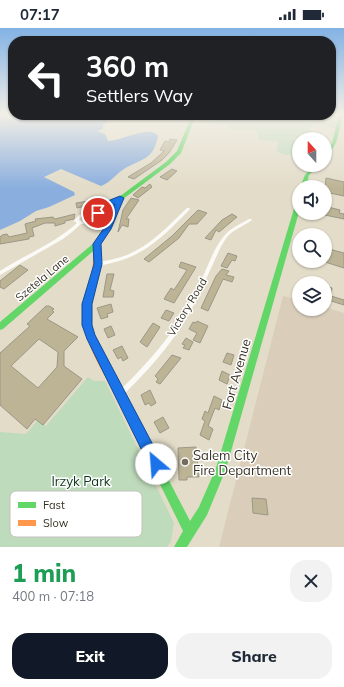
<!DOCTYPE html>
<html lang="en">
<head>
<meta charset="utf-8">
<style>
  body { margin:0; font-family:Mulish,sans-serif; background:#f2f2f3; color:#1f2937; height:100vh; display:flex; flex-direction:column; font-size:15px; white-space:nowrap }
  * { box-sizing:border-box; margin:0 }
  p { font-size:13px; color:#747a83 }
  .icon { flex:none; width:22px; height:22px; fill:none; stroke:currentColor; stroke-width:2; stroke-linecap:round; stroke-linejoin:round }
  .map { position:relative; height:519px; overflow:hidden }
  .side { display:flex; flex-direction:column; background:#fff; flex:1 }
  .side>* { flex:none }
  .hud { position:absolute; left:8px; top:8px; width:328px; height:84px; border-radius:16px; box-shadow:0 1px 3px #0004; background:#202124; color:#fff; overflow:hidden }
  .needle { width:26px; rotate:339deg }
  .controls { position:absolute; left:292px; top:104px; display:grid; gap:8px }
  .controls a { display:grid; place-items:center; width:40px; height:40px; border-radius:50%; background:#fff; box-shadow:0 1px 3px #0004; font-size:20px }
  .pin { position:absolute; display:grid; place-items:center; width:34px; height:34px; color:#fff; margin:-17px; border:2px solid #fff; border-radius:50%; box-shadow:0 1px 4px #0007 }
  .me { position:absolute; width:44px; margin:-22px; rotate:333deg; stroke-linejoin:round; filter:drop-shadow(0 0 3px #0008) }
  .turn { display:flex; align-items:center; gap:14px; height:84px; padding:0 12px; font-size:18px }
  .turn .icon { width:52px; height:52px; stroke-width:2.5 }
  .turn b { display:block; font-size:28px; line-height:34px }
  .round { display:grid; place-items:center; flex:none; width:42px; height:42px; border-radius:16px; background:#f2f2f3 }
  .summary { display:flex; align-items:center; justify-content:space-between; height:68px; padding:0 12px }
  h1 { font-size:24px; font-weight:800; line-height:30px; color:#1e9e55 }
  .primary-button { display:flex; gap:8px; margin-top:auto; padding:8px 12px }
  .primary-button a { flex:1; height:46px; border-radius:16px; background:#111827; color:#fff; font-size:16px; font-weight:800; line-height:46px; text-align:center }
  .primary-button a+a { background:#f2f2f3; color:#1f2937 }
  .status { display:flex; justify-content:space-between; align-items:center; height:28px; padding:0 20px; background:#fff; direction:ltr }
  .status svg { height:11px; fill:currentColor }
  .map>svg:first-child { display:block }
</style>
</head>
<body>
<div class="status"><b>07:17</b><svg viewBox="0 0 49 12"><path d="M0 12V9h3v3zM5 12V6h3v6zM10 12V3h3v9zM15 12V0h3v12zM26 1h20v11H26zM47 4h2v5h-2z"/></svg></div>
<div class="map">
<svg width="344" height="519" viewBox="0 0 344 519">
  <rect width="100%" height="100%" fill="#e2dcc8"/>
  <polygon fill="#dacebb" points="283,268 299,272 299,281 325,281 325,279 344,285 344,519 219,519"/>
  <g fill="#bedbbb">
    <polygon points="216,87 335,87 338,90 336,100 315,95 308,102 318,108 317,111 305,109 294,110 299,121 299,129 294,126 287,127 277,124 278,113 259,112 256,102 231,102 229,97 194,94 211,94"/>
    <polygon points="88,349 94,353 105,353 174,495 171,513 167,519 0,519 0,404 26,406 38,392 46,398"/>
  </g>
  <path fill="#8aaede" d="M0 87H113L103 98V101L97 103 105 106 108 113C120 114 149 96 158 108 153 133 142 130 124 141 116 146 110 155 101 158L61 141 44 149 74 164 75 167 49 179 36 183 20 193 0 202Z"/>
  <g fill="#bdb496" stroke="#9c9788" fill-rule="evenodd">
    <polygon points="170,111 177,112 169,125 162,132 134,151 128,149 151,135 164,123 160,122 165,113 169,114"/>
    <polygon points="172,141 177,143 167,152 160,149"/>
    <polygon points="326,150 344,154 344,168 325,164"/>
    <polygon points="150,156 152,159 138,170 133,167 142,159 145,160"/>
    <polygon points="131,170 139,172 126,191 129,191 128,199 122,197 118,204 123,182"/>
    <polygon points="96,172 99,178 90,180 89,177 77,180 76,175"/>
    <polygon points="328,179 340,182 339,185 344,186 344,191 325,187 325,182 328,182"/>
    <polygon points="198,182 207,185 197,196 189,196 179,210 149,234 144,231 172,208"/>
    <polygon points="75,186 74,191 65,193 65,195 55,198 55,195 45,195 32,200 34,208 29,209 29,211 0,216 0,209 2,207 7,206 9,209 27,205 25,196 36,193 35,191 53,189 55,191"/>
    <polygon points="232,186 237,189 219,204 216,202 211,212 205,210 222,192"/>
    <polygon points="325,220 344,225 344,240 325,234"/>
    <polygon points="228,225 237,228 235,233 232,232 227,240 221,238"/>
    <polygon points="181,234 196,239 174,275 164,271 171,260 174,262 187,242 179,239"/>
    <polygon points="20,237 28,242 4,261 0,259 0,253"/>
    <polygon points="222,241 229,243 226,247 234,249 232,254 223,251 208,283 201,280 216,248"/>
    <polygon points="107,246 114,246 110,262 114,263 113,269 103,269"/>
    <polygon points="325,258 332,260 331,268 344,272 344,277 325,271"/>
    <polygon points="111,276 113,284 107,286 108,289 101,291 97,280"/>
    <path d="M46 278H49L54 281 52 282 54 284 47 291 78 309 64 323V338L82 351 43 397 35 391 27 401 0 377V325L30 298 27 296ZM39 311 58 324 57 339 38 360 11 338Z"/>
    <polygon points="166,282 174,285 169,293 161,290"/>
    <polygon points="197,293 208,298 200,315 193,312 197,305 189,301 193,294 196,295"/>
    <polygon points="153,295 160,299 147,319 140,314"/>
    <polygon points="111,298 115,307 108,310 104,301"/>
    <polygon points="186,310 193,314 189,322 183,320 185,317 182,316"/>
    <polygon points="122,318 128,330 123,333 121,329 118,331 113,322"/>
    <polygon points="227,325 234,327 231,337 223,334"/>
    <polygon points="172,327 181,330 160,356 156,354 158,351 155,348"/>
    <polygon points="222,343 230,347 227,356 219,352"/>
    <polygon points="150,362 156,375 151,378 149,375 145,377 141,367"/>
    <polygon points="214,368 222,372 219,382 215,380 208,398 213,401 209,412 200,407 205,393 202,391 205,383 208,385"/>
    <polygon points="163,389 169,400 160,405 154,394"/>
    <polygon points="196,419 199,449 187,449 187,452 179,452 178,420"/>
    <polygon points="252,470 266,471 268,487 253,485"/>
  </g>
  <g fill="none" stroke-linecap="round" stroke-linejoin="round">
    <g fill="#fbfaf7" fill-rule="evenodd">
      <path d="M121 169 123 170 122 171 97 187 89 191 88 193 84 196H81L72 204 63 211 0 247V243C26 226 54 216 77 195L74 193 79 187 84 186 88 188 90 187 115 172ZM81 189H83L85 190V192L82 193 79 192Z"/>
      <path d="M187 180H189L190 181C177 195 157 215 140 224 127 232 112 235 98 238L96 237V235C107 232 117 231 127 227 151 217 168 198 187 180Z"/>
      <path d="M249 191H251L252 192C244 198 234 201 227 209 221 217 217 227 213 236 205 253 198 270 189 286 171 317 148 343 122 368L120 369 118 368 117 366 118 364C140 343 161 320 178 295 188 279 196 263 204 246 209 235 217 214 226 206 232 199 241 196 249 191Z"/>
    </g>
    <g fill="#63d668" fill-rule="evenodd">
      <polygon points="192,87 196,87 181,125 170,136 123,171 110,201 99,218 3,301 0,302 0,294 95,214 104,201 119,169 166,134 177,123"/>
      <polygon points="339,87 343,87 336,115 327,130 325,131 325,126 332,115"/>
      <polygon points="314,137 319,137 309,147 306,159 300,159 305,147"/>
      <polygon points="299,172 299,184 226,441 207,487 187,519 174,519 183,503 116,367 117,364 120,363 123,364 190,493 199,479 216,440 296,174"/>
    </g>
    <path fill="#ff974d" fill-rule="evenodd" d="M95 214H99C106 235 90 268 91 291 93 320 114 342 124 367L123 370 120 371 117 370C103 343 81 313 83 281 84 268 89 255 92 242 94 233 92 223 95 214Z"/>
  </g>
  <linearGradient id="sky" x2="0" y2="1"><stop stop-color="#82b2e4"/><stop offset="0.54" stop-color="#f2efe6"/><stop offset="1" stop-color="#f2efe6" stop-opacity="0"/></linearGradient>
  <rect width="344" height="160" fill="url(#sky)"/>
  <polygon fill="#1a73e8" stroke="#114b97" points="120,168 124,170 111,201 101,216 102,236 92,276 92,297 95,307 161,432 162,436 161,441 156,443 151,441 87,311 82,297 82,276 94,236 93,216 104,200 115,176 101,187 94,185 110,172"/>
  <circle fill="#726d5d" stroke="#fff" stroke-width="1.5" cx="185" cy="434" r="4"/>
  <g text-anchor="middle" stroke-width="3" stroke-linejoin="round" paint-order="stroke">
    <g font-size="11" fill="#363124" stroke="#fff">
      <text transform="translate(42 250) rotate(-40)" y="4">Szetela Lane</text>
      <text transform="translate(187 279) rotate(-59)" y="4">Victory Road</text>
    </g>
    <g font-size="13" fill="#363124" stroke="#fff">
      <text transform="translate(236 346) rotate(-74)" y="5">Fort Avenue</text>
    </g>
    <g font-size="13" fill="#363124" stroke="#fff" text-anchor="start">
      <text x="193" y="432">Salem City<tspan x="193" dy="15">Fire Department</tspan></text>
    </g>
    <g font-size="13" fill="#0b341b" stroke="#fff">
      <text x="81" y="458">Irzyk Park</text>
    </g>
  </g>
  <rect x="10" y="463" width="132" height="46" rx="6" fill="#fff" stroke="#c3c1bd" stroke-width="1"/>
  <rect x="18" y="474" width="18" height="6" fill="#63d668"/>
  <rect x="18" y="492" width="18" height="6" fill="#ff974d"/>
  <g font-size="11" fill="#363124">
    <text x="43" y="481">Fast</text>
    <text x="43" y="499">Slow</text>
  </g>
</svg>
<div class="controls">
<a><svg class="needle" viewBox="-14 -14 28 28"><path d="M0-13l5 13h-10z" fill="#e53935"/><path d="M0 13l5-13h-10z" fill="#747a83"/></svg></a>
<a><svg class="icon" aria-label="sound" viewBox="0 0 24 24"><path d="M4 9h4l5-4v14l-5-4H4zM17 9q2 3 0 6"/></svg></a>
<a><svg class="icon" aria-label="search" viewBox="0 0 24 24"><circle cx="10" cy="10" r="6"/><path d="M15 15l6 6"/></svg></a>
<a><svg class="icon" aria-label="layers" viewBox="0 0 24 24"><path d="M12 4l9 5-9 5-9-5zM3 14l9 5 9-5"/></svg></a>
</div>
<div class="pin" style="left:98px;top:185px;background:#d93025"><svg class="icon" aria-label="arrive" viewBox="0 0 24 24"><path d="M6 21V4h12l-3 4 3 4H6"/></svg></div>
<svg class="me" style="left:156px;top:436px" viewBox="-20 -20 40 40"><circle r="19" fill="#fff"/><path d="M0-13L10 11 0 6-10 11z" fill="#1a73e8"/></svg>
<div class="hud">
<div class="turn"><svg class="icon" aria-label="left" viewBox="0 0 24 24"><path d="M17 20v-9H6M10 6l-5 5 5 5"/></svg><div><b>360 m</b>Settlers Way</div></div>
</div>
</div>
<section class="side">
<div class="summary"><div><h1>1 min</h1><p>400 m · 07:18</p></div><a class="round"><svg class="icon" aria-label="close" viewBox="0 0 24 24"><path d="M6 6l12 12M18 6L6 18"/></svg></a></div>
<div class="primary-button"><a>Exit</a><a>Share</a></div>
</section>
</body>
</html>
